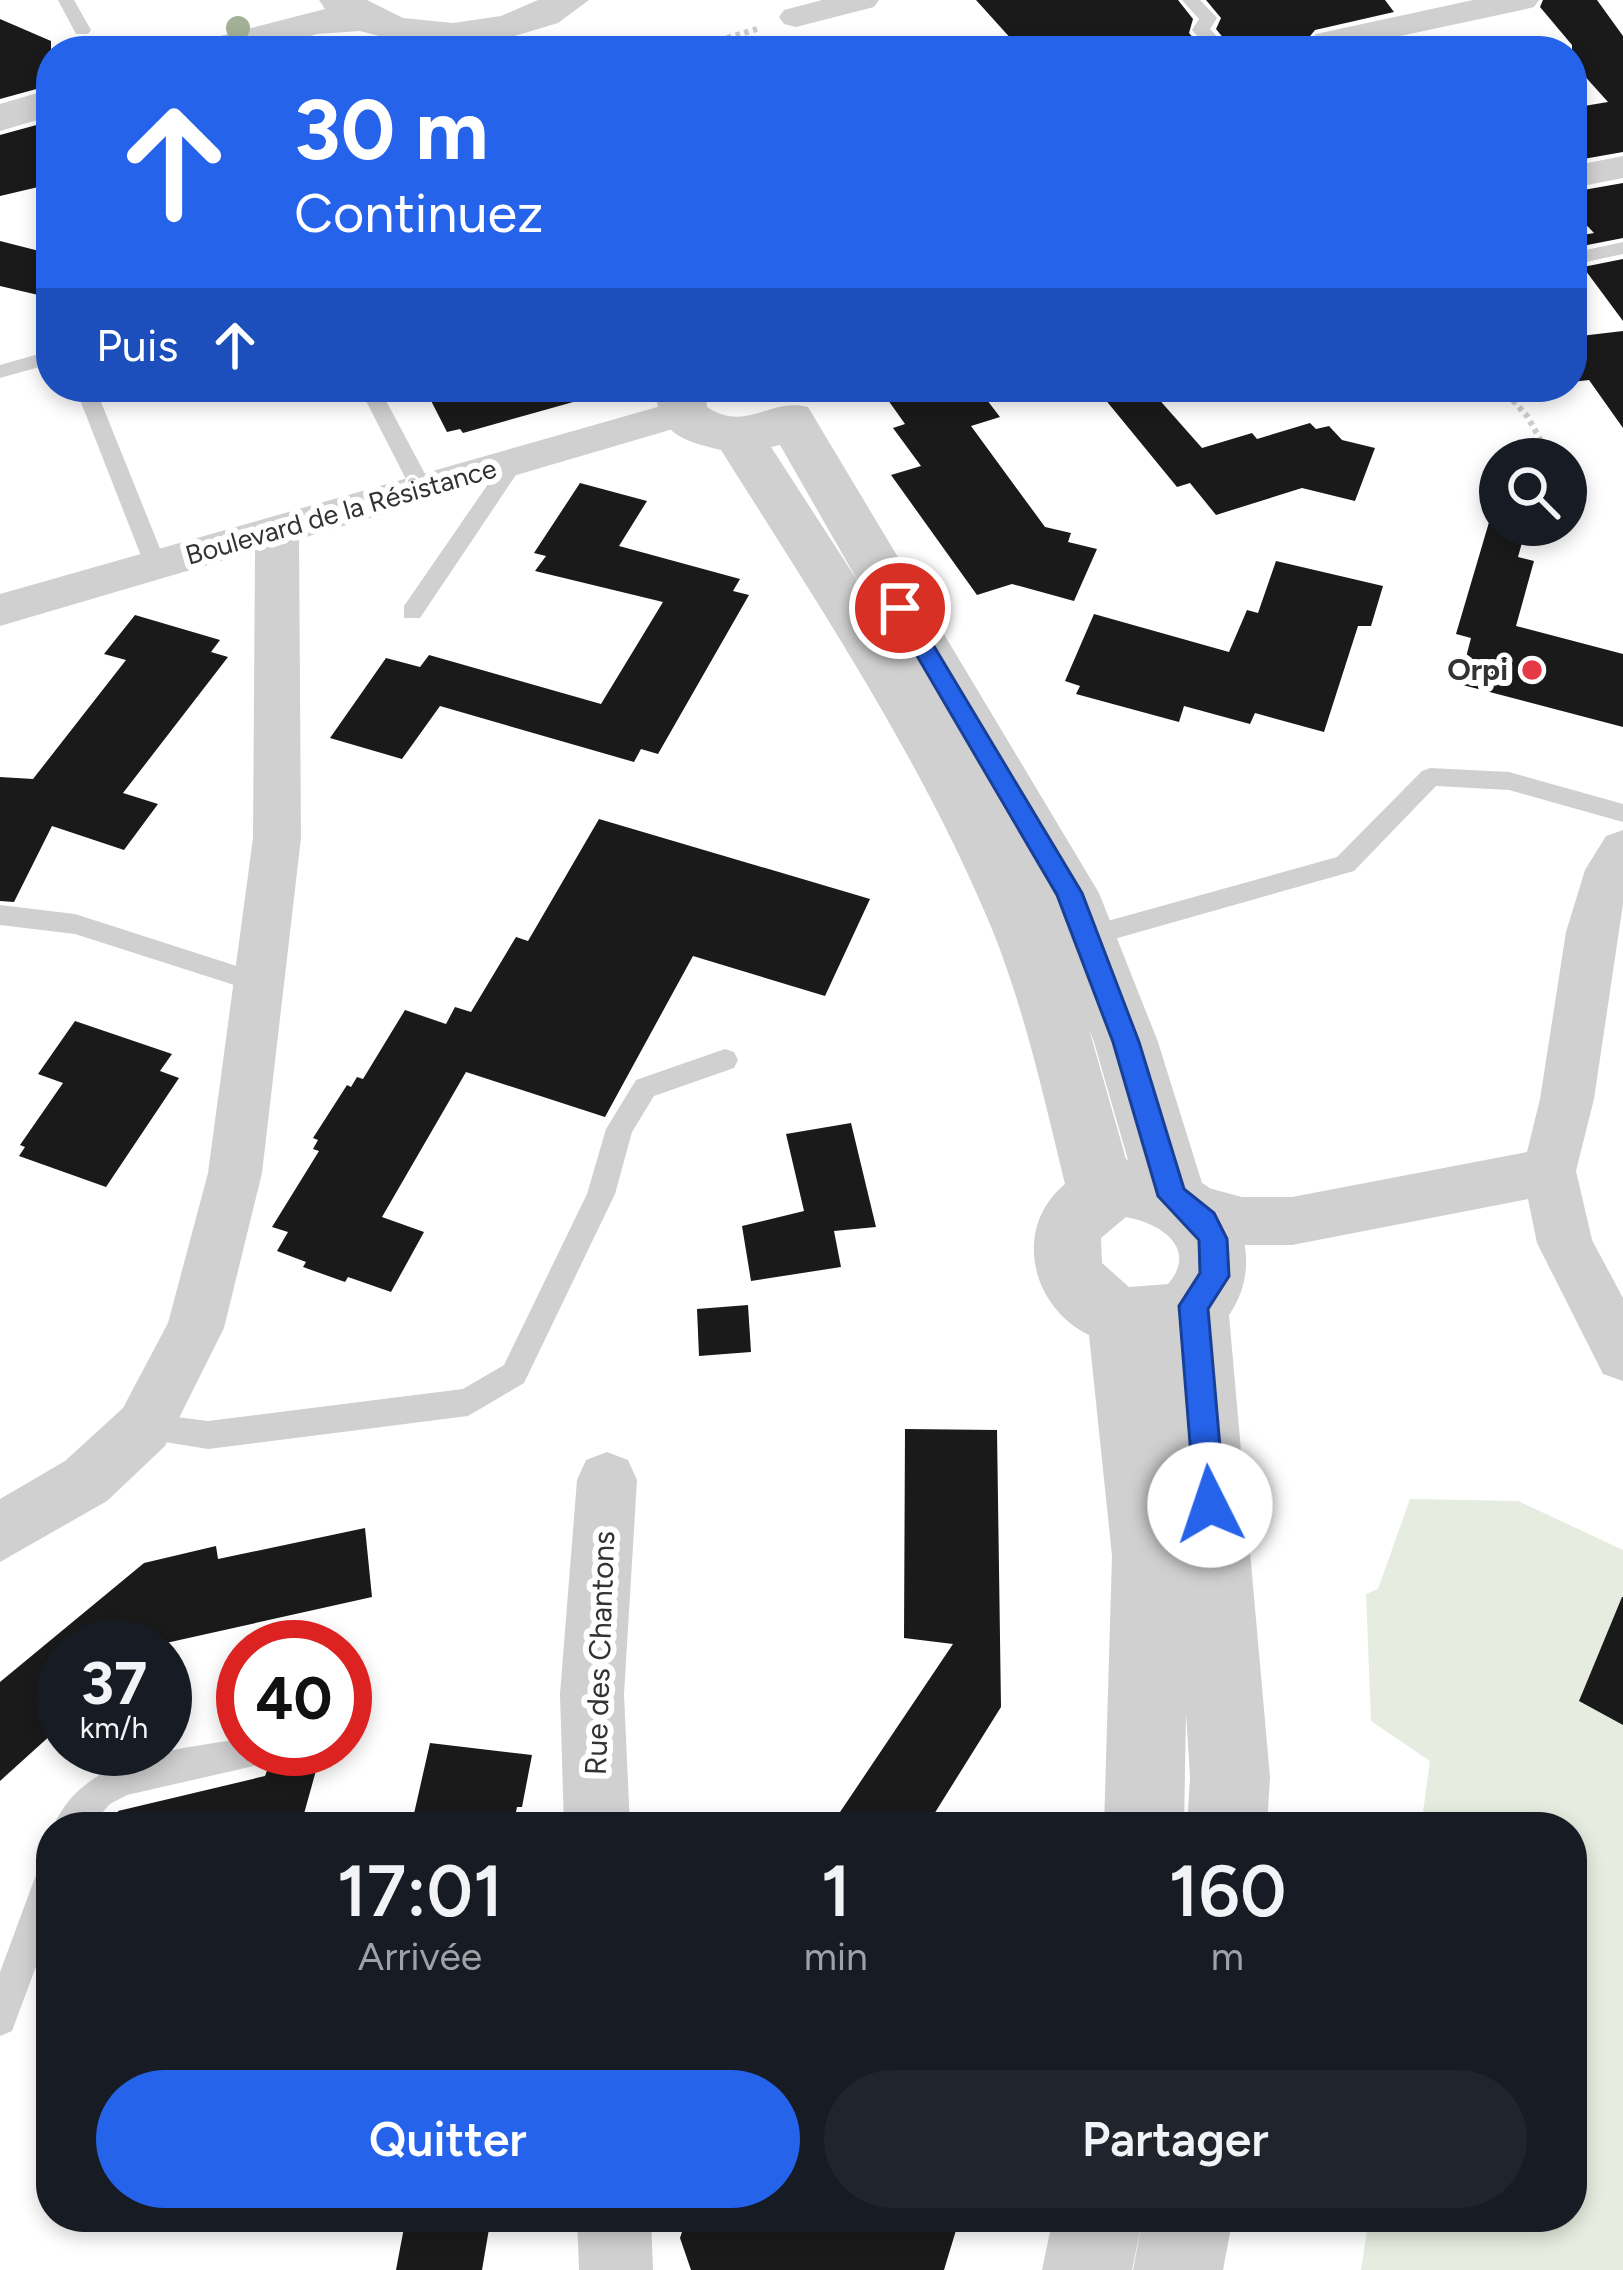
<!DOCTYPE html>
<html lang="fr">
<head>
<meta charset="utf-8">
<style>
  body { margin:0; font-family:Figtree,sans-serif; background:#20242c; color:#f1f3f6; height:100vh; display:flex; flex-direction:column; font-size:45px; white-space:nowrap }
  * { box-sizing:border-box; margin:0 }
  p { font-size:39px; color:#9ea1a6 }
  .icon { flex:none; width:66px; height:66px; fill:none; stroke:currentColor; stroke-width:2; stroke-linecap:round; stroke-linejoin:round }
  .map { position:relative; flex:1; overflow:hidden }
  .side { position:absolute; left:36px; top:1812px; width:1551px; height:420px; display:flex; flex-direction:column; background:#171b24; border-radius:48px; box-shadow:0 6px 18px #0003 }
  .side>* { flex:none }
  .top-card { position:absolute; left:36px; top:36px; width:1551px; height:366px; border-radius:48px; box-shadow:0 6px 18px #0003; background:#2563eb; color:#fff; overflow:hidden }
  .controls { position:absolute; left:1479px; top:438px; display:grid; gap:24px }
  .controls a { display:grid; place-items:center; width:108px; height:108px; border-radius:50%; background:#171b24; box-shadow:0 6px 18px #0003; font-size:60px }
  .speed { position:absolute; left:36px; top:1620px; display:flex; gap:24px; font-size:60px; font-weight:700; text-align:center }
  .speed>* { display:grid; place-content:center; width:156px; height:156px; border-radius:50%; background:#171b24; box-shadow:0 6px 18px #0003; line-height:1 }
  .speed small { font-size:30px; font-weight:400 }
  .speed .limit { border:18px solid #d22; background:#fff; color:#111 }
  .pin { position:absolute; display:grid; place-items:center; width:102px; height:102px; color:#fff; margin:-51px; border:6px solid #fff; border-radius:50%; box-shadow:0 3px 12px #0007 }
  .me { position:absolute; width:132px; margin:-66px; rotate:356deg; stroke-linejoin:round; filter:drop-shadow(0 0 9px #0008) }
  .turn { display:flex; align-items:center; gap:42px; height:252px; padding:0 60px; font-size:54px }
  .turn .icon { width:156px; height:156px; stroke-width:2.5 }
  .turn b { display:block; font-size:84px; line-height:102px }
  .then { display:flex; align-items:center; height:114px; padding:0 60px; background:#0003; gap:24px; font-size:45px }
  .eta { display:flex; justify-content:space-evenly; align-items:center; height:204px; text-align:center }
  .eta b { font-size:72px; font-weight:600; line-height:84px }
  .primary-button { display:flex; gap:24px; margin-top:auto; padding:24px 60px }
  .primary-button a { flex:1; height:138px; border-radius:72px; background:#2563eb; color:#fff; font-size:48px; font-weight:600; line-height:138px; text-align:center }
  .primary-button a+a { background:#20242c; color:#f1f3f6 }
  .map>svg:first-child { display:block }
</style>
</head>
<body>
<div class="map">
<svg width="1623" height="2270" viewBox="0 0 1623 2270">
  <rect width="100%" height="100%" fill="#fff"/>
  <polygon fill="#e6ecdf" points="1410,1499 1518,1501 1623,1550 1623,2270 1361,2270 1369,2217 1572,2217 1572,1827 1421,1827 1430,1761 1371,1721 1366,1594 1378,1589"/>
  <g fill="#1a1a1a">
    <polygon points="976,0 1178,0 1193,19 1189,33 1205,51 1022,51"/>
    <polygon points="1206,0 1385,0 1394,12 1315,30 1306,41 1313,51 1234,51 1216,29 1221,18"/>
    <polygon points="1543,0 1597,0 1623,36 1623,152 1572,161 1572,108 1608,102 1572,62 1572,45 1540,7"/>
    <polygon points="0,19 51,41 51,85 0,99"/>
    <polygon points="51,121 51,184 0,196 0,135"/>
    <polygon points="1623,183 1623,238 1572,248 1572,237 1594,233 1572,210 1572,192"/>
    <polygon points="0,241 51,254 51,298 0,286"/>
    <polygon points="1623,259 1623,321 1583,267"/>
    <polygon points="1623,331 1623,428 1589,380 1572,382 1572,337"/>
    <polygon points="424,387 583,387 584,399 463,433 460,429 447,432"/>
    <polygon points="934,387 977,387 1000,417 971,426 1045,527 1071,533 1068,542 1097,549 1074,601 1012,584 977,595 891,475 921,466 893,428 905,424 888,400"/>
    <polygon points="1095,387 1148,387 1202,448 1252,433 1257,439 1310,423 1316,429 1329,426 1342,440 1375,448 1355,501 1302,488 1216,515 1190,483 1177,487"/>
    <polygon points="580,483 647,501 619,546 740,579 733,591 749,595 658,754 641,749 634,762 440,706 402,759 330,738 386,658 420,667 429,655 601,704 663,602 535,571 546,556 534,553"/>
    <polygon points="1500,485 1500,525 1527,525 1518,557 1534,561 1516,626 1623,654 1623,727 1459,684 1471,638 1456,634"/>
    <polygon points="1276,561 1383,586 1371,626 1358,626 1324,732 1255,713 1250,724 1184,706 1179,722 1076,694 1080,686 1065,681 1094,614 1229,652 1247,610 1258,613"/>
    <polygon points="135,615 220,640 211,652 228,657 123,793 158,804 124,850 52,826 14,902 0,901 0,777 33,779 126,660 104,654"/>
    <polygon points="599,819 870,899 825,996 693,956 605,1117 466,1072 382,1217 424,1232 391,1292 348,1277 345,1282 303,1267 306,1262 277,1251 288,1232 272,1227 319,1151 313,1149 318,1140 313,1138 347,1085 351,1087 357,1077 363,1079 405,1010 446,1024 455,1007 471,1012 516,937 528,941"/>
    <polygon points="75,1021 172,1054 160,1071 179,1078 106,1187 19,1156 25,1147 20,1145 63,1083 38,1074"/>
    <polygon points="851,1123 876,1227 834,1231 841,1267 751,1281 742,1226 804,1211 786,1134"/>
    <polygon points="748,1305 751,1352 699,1356 697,1309"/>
    <polygon points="905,1429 997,1430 1001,1707 926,1827 830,1827 953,1644 904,1638"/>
    <polygon points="365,1528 372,1597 148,1647 63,1647 63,1724 0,1781 0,1682 144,1563 216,1546 218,1559"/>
    <polygon points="1622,1597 1623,1597 1623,1725 1579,1701"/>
    <polygon points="430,1743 532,1755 522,1807 517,1807 513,1827 411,1827"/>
    <polygon points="275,1749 322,1749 302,1821 275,1827 120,1827 118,1811 265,1776"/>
    <polygon points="406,2217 491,2217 482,2270 396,2270"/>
    <polygon points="687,2217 960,2217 944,2270 691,2270 680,2238"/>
  </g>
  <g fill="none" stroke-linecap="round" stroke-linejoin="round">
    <g stroke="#cdcdcd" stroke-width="6" stroke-dasharray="4.5 4.5" stroke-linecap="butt">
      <polyline points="139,51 171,41"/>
      <polyline points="684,51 757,29"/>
      <polyline points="1501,387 1527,416 1548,453"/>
    </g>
    <g fill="#d0d0d0" fill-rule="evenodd">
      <polygon points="58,0 74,0 91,30 88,34 76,34"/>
      <polygon points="1182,0 1200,0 1217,18 1210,29 1230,51 1211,51 1192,30 1199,19"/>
      <polygon points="1623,242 1623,254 1572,265 1572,253"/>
      <polygon points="42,353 51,355 51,367 43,366 0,378 0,365"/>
      <polygon points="75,387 95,387 167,566 164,571 156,574 145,566"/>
      <polygon points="368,387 389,387 383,395 433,489 430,494 422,496 411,489 363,395"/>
      <polygon points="513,456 524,463 420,618 404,618 404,606 506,458"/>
      <polygon points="1430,768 1509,772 1623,804 1623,822 1509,790 1436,786 1354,871 1086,947 1073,937 1086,927 1337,857 1422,771"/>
      <polygon points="0,905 75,914 268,976 272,983 259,993 75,934 0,925"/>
      <polygon points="725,1049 734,1052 738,1060 734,1068 654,1096 632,1132 615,1194 524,1383 468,1416 208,1449 134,1437 129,1427 134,1417 144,1413 208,1421 463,1389 504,1365 587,1194 606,1129 636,1080"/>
      <path d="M243 1734V1749H262L254 1766 127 1795 110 1804 89 1827H53C83 1757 167 1751 233 1740Z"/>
      <polygon points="51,1862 51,1926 12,2031 0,2036 0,1972 39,1867"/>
    </g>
    <g fill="#d0d0d0" fill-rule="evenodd">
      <polygon points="822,0 879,0 874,7 796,27 784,24 779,17 784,10"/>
      <polygon points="1473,0 1539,0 1534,7 1522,10 1330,51 1316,48 1311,41 1316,34"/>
      <polygon points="1623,156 1623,178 1572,188 1572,166"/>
      <polygon points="682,400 697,404 703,413 697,422 299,539 301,838 262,1173 224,1328 165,1446 107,1501 0,1562 0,1499 65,1461 123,1408 168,1323 208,1173 253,838 255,551 0,626 0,594"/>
      <polygon points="1623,830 1623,904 1594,1099 1576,1171 1592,1240 1623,1298 1623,1381 1603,1374 1537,1243 1528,1199 1292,1245 1242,1245 1170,1224 1162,1207 1170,1190 1190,1183 1242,1197 1292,1197 1527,1152 1540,1099 1566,932 1585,870 1606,836"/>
      <polygon points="607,1452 628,1460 637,1480 624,1694 630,1827 564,1827 560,1694 577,1480 586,1460"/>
      <polygon points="577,2217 651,2217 653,2270 579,2270"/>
    </g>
    <g fill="#d0d0d0" fill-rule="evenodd">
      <polygon points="319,0 367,0 403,18 453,23 501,16 538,0 589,0 558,23 485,45 421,47 360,31 317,34 259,51 191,51 197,42 325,9"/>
      <polygon points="51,89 51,116 0,131 0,104"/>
      <path d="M655 387H705L707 407C746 433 770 397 808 407L1099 893 1158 1042 1202 1183C1248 1210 1260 1271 1229 1315L1270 1777 1267 1827H1187L1190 1777 1186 1713 1184 1827H1104L1112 1556 1089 1335C1031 1307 1012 1228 1065 1184 1044 1098 1025 1011 992 929 922 760 818 604 721 450 679 440 658 433 655 387ZM780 445 859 583 771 447ZM1089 1029 1094 1042 1128 1160 1126 1159ZM1126 1217C1160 1223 1199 1248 1168 1284L1129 1287 1102 1263 1101 1238Z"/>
      <polygon points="1053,2217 1143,2217 1132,2270 1042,2270"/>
      <polygon points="1143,2217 1233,2217 1223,2270 1133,2270"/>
    </g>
  </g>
  <circle fill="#a2b095" cx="238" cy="28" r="12"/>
  <polygon fill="#2563eb" stroke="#184099" stroke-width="3" points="900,600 908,603 1082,893 1139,1042 1184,1189 1214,1213 1227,1239 1229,1276 1208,1309 1225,1505 1221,1515 1210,1519 1199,1515 1195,1505 1179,1306 1200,1273 1199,1240 1158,1196 1113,1042 1057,895 889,608"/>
  <circle fill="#e63946" stroke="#fff" stroke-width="4.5" cx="1532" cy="670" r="12"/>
  <g text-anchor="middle" stroke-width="12" stroke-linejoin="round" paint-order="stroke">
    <g font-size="27" fill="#333" stroke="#fff">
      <text transform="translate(341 512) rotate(-16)" y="9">Boulevard de la Résistance</text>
    </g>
    <g font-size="30" font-weight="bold" fill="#333" stroke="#fff" text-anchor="end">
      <text x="1508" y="680">Orpi</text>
    </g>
    <g font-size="30" fill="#333" stroke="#fff">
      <text transform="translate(600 1653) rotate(-88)" y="10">Rue des Chantons</text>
    </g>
  </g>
</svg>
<div class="controls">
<a><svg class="icon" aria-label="search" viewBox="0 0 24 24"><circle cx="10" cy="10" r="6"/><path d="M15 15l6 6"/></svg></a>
</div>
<div class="speed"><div>37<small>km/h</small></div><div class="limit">40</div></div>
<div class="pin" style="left:900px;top:608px;background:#d93025"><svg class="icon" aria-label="arrive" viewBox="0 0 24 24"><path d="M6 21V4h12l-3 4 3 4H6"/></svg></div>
<svg class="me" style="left:1210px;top:1505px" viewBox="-20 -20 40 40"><circle r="19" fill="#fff"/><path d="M0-13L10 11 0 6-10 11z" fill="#2563eb"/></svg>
<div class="top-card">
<div class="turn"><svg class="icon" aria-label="ahead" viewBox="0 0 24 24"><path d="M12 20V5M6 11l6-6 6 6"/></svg><div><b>30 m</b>Continuez</div></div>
<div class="then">Puis<svg class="icon" aria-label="ahead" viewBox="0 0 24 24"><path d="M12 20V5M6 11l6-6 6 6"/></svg></div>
</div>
<section class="side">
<div class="eta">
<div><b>17:01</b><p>Arrivée</p></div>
<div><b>1</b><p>min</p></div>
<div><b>160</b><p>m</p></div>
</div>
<div class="primary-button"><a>Quitter</a><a>Partager</a></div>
</section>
</div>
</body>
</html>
